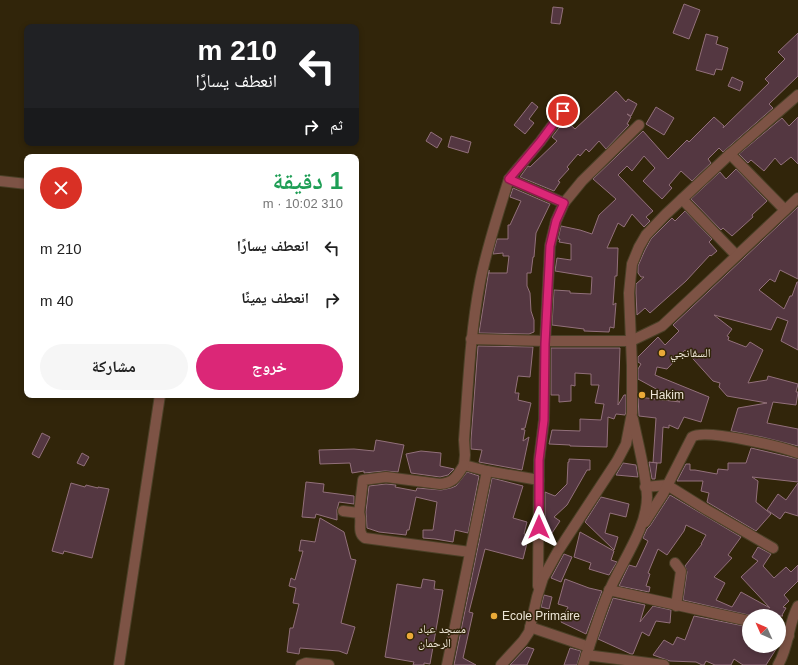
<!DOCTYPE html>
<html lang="ar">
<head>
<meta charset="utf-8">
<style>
  body { margin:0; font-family:Helvetica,"Noto Naskh Arabic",sans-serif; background:#f6f6f6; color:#222; direction:rtl; height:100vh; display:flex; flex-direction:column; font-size:15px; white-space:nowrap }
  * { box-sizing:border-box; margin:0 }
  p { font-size:13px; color:#767676 }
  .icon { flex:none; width:22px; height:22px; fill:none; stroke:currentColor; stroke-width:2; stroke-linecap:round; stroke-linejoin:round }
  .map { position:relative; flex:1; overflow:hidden; direction:ltr }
  .drawer { position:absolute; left:24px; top:154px; width:335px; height:244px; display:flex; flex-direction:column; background:#fff; border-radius:8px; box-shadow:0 2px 6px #0003; direction:rtl }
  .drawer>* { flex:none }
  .top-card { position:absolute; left:24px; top:24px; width:335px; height:122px; border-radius:8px; box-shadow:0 2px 6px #0003; direction:rtl; background:#202124; color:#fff; overflow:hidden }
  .needle { width:26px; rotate:315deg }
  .buttons { position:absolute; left:742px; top:609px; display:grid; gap:8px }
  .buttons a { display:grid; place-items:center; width:44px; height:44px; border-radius:50%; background:#fff; box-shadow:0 2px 6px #0003; font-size:20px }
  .pin { position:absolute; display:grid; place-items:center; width:34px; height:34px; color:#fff; margin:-17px; border:2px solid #fff; border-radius:50%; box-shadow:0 1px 4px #0007 }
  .me { position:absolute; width:44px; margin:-22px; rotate:0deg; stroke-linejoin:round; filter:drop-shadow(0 0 3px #0008) }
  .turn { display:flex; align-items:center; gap:14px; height:84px; padding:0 16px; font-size:18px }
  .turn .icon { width:52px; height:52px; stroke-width:2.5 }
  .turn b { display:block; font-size:28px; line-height:34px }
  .then { display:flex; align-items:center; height:38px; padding:0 16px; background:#0003; gap:8px; font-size:15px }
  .round { display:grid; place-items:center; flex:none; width:42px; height:42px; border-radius:21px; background:#f6f6f6 }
  .overview { display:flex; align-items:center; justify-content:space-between; height:68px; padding:0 16px }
  h1 { font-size:24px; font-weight:700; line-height:30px; color:#1e9e55 }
  .cta { display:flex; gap:8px; margin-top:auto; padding:8px 16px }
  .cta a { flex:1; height:46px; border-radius:24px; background:#db2777; color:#fff; font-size:16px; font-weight:700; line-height:46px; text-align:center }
  .cta a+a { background:#f6f6f6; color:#222 }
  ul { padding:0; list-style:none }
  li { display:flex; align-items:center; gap:12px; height:52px; padding:0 16px }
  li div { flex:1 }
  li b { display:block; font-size:15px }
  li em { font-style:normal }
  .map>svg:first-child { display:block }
</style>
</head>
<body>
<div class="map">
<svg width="798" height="665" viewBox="0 0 798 665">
  <rect width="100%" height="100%" fill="#31250a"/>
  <g fill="#543741" stroke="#92707b">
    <polygon points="684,4 700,10 689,39 673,33"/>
    <polygon points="553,7 563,8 560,24 551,23"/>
    <polygon points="798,33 798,76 769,104 773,108 723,152 719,148 708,159 711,163 692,181 681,171 669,185 672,188 662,199 643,181 655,168 644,156 632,171 627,166 618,175 653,211 646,217 650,221 644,227 632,214 624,227 618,223 607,248 618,248 617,276 615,276 613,305 616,303 614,328 610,327 609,332 584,331 584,329 552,325 554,290 570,291 570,293 591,294 592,277 555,271 557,258 571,260 571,244 559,242 560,239 558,239 561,226 580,230 592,234 599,215 616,199 593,179 643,131 668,159 687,140 689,142 714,117 724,126 723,128 769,83 765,79 785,59 778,52"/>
    <polygon points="706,34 718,37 716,44 728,48 722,70 716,69 714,75 696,70"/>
    <polygon points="732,77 743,82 740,91 728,86"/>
    <polygon points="616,91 626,102 628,99 637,104 631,116 627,114 631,117 627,124 629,125 606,149 599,141 589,152 586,149 580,156 578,154 567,167 569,169 558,181 560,182 554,191 520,177 528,166 530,167 557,141 552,137 565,120 575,129"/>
    <polygon points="532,102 538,107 529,119 534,123 525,134 514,125"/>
    <polygon points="656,107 674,118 664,135 646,124"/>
    <polygon points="798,117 798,164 791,157 781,165 775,158 764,171 751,160 748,163 739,154 782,118 789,126"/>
    <polygon points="431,132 442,139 437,148 426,141"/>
    <polygon points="451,136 471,142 468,153 448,147"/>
    <polygon points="736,169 767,201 752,215 753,217 732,236 723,228 721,230 691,199 720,172 726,179"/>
    <polygon points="513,188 550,204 536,233 534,257 533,257 531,273 527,273 527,286 530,293 531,311 534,320 534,332 529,334 479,333 489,270 489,273 507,273 509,256 503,256 503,253 493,254 497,239 508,239 508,225 510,225 521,201 510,197"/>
    <polygon points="798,207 798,279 780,270 775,282 770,279 759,290 784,309 790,296 792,296 797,282 798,282 798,350 781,341 788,321 777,317 771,330 714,315 732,329 727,336 729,337 728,340 746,347 750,342 763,350 748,383 767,380 768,376 798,384 796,392 798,392 796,405 773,402 767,423 798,429 798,446 762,437 731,431 738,408 767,403 727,396 719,387 720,383 713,381 685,350 667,369 657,367 655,375 709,397 701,422 684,417 678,429 669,425 669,428 663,427 661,463 653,463 656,418 639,416 638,397 680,402 638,379 638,369 641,364 638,362 638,357 658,337 665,345 679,331 673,325"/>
    <polygon points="685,211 712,239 709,242 717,251 711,256 710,255 686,281 650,313 645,308 637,315 636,293 636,284 644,277 641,277 638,273 638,266 645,250 651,239 672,218 675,221"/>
    <polygon points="478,346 533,347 530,377 518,376 515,393 519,393 518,400 531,403 525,428 521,429 525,430 523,441 529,437 522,470 479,462 482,450 471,449 471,440"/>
    <polygon points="551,348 620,348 618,405 624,395 626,395 626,412 625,415 616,414 614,419 608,417 607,447 570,446 570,445 549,444 552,430 580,431 580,419 601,420 604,404 595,403 599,385 591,385 591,374 575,373 575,386 571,385 571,401 559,402 559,395 551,395"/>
    <polygon points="42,433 50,437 39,458 32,454"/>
    <polygon points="376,440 404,445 398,472 385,471 364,473 364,471 352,473 350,463 320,464 319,450 354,449 374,451"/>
    <polygon points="751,448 798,459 798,482 752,477 758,481 756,502 771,514 756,531 707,502 709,493 701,491 703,481 677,481 686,464 690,464 690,470 695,470 717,474 718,469 728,470 728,463 746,463"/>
    <polygon points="421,451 441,453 440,466 454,469 448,475 440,477 411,473 406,454"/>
    <polygon points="82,453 89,457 84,466 77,463"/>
    <polygon points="569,459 590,460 590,470 587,470 567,505 554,517 560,521 546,542 545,541 545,529 548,524 545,522 545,492 555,496 567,484 568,462 569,462"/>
    <polygon points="649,462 657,463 655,479 652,479"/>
    <polygon points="623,463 636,465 638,477 616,475"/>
    <polygon points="467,472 479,476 468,533 455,530 453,542 435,539 423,538 423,530 433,530 437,502 416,497 409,530 407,530 406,535 379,532 367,528 366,512 369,486 386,484 396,485 395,487 416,491 417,488 441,490 451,488 456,486"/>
    <polygon points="492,478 523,486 513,518 527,522 524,534 528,535 526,547 523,559 485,549 469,612 473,613 463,658 476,665 454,665"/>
    <polygon points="306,482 324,484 323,492 354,496 354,504 339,502 337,510 337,520 316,514 315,518 302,517"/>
    <polygon points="71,483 85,487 86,485 98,488 98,487 109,489 92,558 64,551 63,554 52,551"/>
    <polygon points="798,483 798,516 785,512 780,519 767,510 778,494 786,500"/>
    <polygon points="670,495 741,537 728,555 732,558 714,577 725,583 716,600 732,607 741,592 770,608 741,577 758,561 752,557 758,547 771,554 763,566 774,578 786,567 791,572 798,565 798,581 784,595 789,601 783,607 786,608 782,615 783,616 753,616 683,600 687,572 685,566 702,544 701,544 706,535 686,525 684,531 667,555 658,549 648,573 650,574 646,586 650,587 649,592 619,586 629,565 636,567 648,541 643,538 647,529 650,526"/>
    <polygon points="601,497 629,504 626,517 610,513 605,533 618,537 614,550 585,522"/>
    <polygon points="320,518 344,532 351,559 356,560 341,623 355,627 347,654 339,651 300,648 299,654 287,652 290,628 293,628 299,604 293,603 296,588 289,586 291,578 295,580 303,551 299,551 301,540 315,542"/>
    <polygon points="580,532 614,551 611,560 617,562 609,575 589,569 591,563 574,557"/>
    <polygon points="564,554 572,557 561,582 551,578"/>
    <polygon points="423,579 435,581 434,589 443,590 430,664 424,663 424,665 413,665 414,662 385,657 397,584 421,588"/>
    <polygon points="565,579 589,588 602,591 586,634 561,622 568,607 558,604"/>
    <polygon points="544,595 552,597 549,609 541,607"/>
    <polygon points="613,598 645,605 640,622 653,606 671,610 670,623 656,621 649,636 642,632 633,654 631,654 598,639"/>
    <polygon points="694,616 749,627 744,639 749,642 749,646 754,646 760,650 763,646 778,646 766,665 743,665 734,659 731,665 715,665 706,661 704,665 702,665 696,662 670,661 653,655 664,640 673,645 677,637 685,640"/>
    <polygon points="527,647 534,649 527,665 510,665"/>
    <polygon points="570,648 581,651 577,665 564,665"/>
  </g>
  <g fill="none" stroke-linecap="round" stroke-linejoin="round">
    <defs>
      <g id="minor">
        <polyline points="563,111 540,142 509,179 564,203"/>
        <polyline points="730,154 785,210"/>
        <path d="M509 179C498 213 487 247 480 282 470 334 468 387 464 440L465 455 464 465 487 471 539 480"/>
        <polyline points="0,181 27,184"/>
        <polyline points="682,199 736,255"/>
        <polyline points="471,339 545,341 631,341 662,326 798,198"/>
        <polyline points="645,487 667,485 707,510 773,548"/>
        <path d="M343 511 359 513C363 521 356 532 365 538L470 552"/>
        <path d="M359 513 363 480 386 477 440 484C454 483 457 476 464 465"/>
        <path d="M645 522 663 494 692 437C705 428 781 447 798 453"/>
        <polyline points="675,563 681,571 676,606"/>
        <polyline points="538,586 539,460 544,420 545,344 550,246 556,221 564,203 582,181 639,125"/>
        <polyline points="609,590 749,621"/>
        <polyline points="530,627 589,647"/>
        <polyline points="779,632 789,636"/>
        <polyline points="586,655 664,665"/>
        <polyline points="119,665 160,395"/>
        <polyline points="301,665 306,663 329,665"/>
        <polyline points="447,665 487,471"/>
        <polyline points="501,665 523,641 529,632 537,597 543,578 558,551 617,461 626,444 632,413 632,366 629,293 632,264 639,247 646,235 665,215 730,154 798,95"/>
        <path d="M583 665C591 642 598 618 607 596 619 565 647 530 647 497 646 472 638 444 633 419"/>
        <path d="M778 665C789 647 788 624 798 606"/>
      </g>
    </defs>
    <use href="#minor" stroke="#4b4027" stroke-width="12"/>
    <use href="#minor" stroke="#7d5345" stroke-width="10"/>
  </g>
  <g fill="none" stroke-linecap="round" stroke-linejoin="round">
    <defs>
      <polyline id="route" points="539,527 539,460 544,420 545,344 550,246 556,221 564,203 509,179 540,142 563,111"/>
    </defs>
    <use href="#route" stroke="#8e194d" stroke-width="10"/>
    <use href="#route" stroke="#db2777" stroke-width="7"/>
  </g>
  <g fill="#eaaa38" stroke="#31250a" stroke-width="1.5">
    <circle cx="662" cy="353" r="4"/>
    <circle cx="642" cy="395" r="4"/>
    <circle cx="494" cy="616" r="4"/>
    <circle cx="410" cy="636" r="4"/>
  </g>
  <g text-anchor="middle" stroke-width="3" stroke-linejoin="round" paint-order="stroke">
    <g font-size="12" fill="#eee6d7" stroke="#31250a" text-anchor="start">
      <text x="670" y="357">السفانجي</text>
      <text x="650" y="399">Hakim</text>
      <text x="502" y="620">Ecole Primaire</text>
      <text x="418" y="633">مسجد عباد<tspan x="418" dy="14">الرحمان</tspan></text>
    </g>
  </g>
</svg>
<div class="buttons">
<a><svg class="needle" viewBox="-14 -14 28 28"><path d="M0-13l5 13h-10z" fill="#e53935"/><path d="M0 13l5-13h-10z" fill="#767676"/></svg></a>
</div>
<div class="pin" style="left:563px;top:111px;background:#d93025"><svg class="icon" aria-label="arrive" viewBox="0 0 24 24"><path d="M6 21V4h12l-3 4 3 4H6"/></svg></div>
<svg class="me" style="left:539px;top:527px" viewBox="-20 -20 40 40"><path d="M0-17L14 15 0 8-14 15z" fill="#db2777" stroke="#fff" stroke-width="4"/></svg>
<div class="top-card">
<div class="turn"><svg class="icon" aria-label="left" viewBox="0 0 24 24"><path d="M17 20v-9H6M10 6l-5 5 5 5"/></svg><div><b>210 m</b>انعطف يسارًا</div></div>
<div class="then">ثم<svg class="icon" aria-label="right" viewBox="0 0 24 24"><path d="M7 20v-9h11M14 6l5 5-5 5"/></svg></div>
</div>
<section class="drawer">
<div class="overview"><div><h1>1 دقيقة</h1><p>310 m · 10:02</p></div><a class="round" style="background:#d93025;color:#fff"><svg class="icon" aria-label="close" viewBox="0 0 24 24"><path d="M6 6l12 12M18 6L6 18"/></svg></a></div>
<ul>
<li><svg class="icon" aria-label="left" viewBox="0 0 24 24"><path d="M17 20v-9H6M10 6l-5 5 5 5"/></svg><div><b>انعطف يسارًا</b></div><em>210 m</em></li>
<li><svg class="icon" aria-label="right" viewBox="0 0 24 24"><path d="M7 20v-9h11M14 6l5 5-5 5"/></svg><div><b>انعطف يمينًا</b></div><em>40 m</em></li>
</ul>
<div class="cta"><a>خروج</a><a>مشاركة</a></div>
</section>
</div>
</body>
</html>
